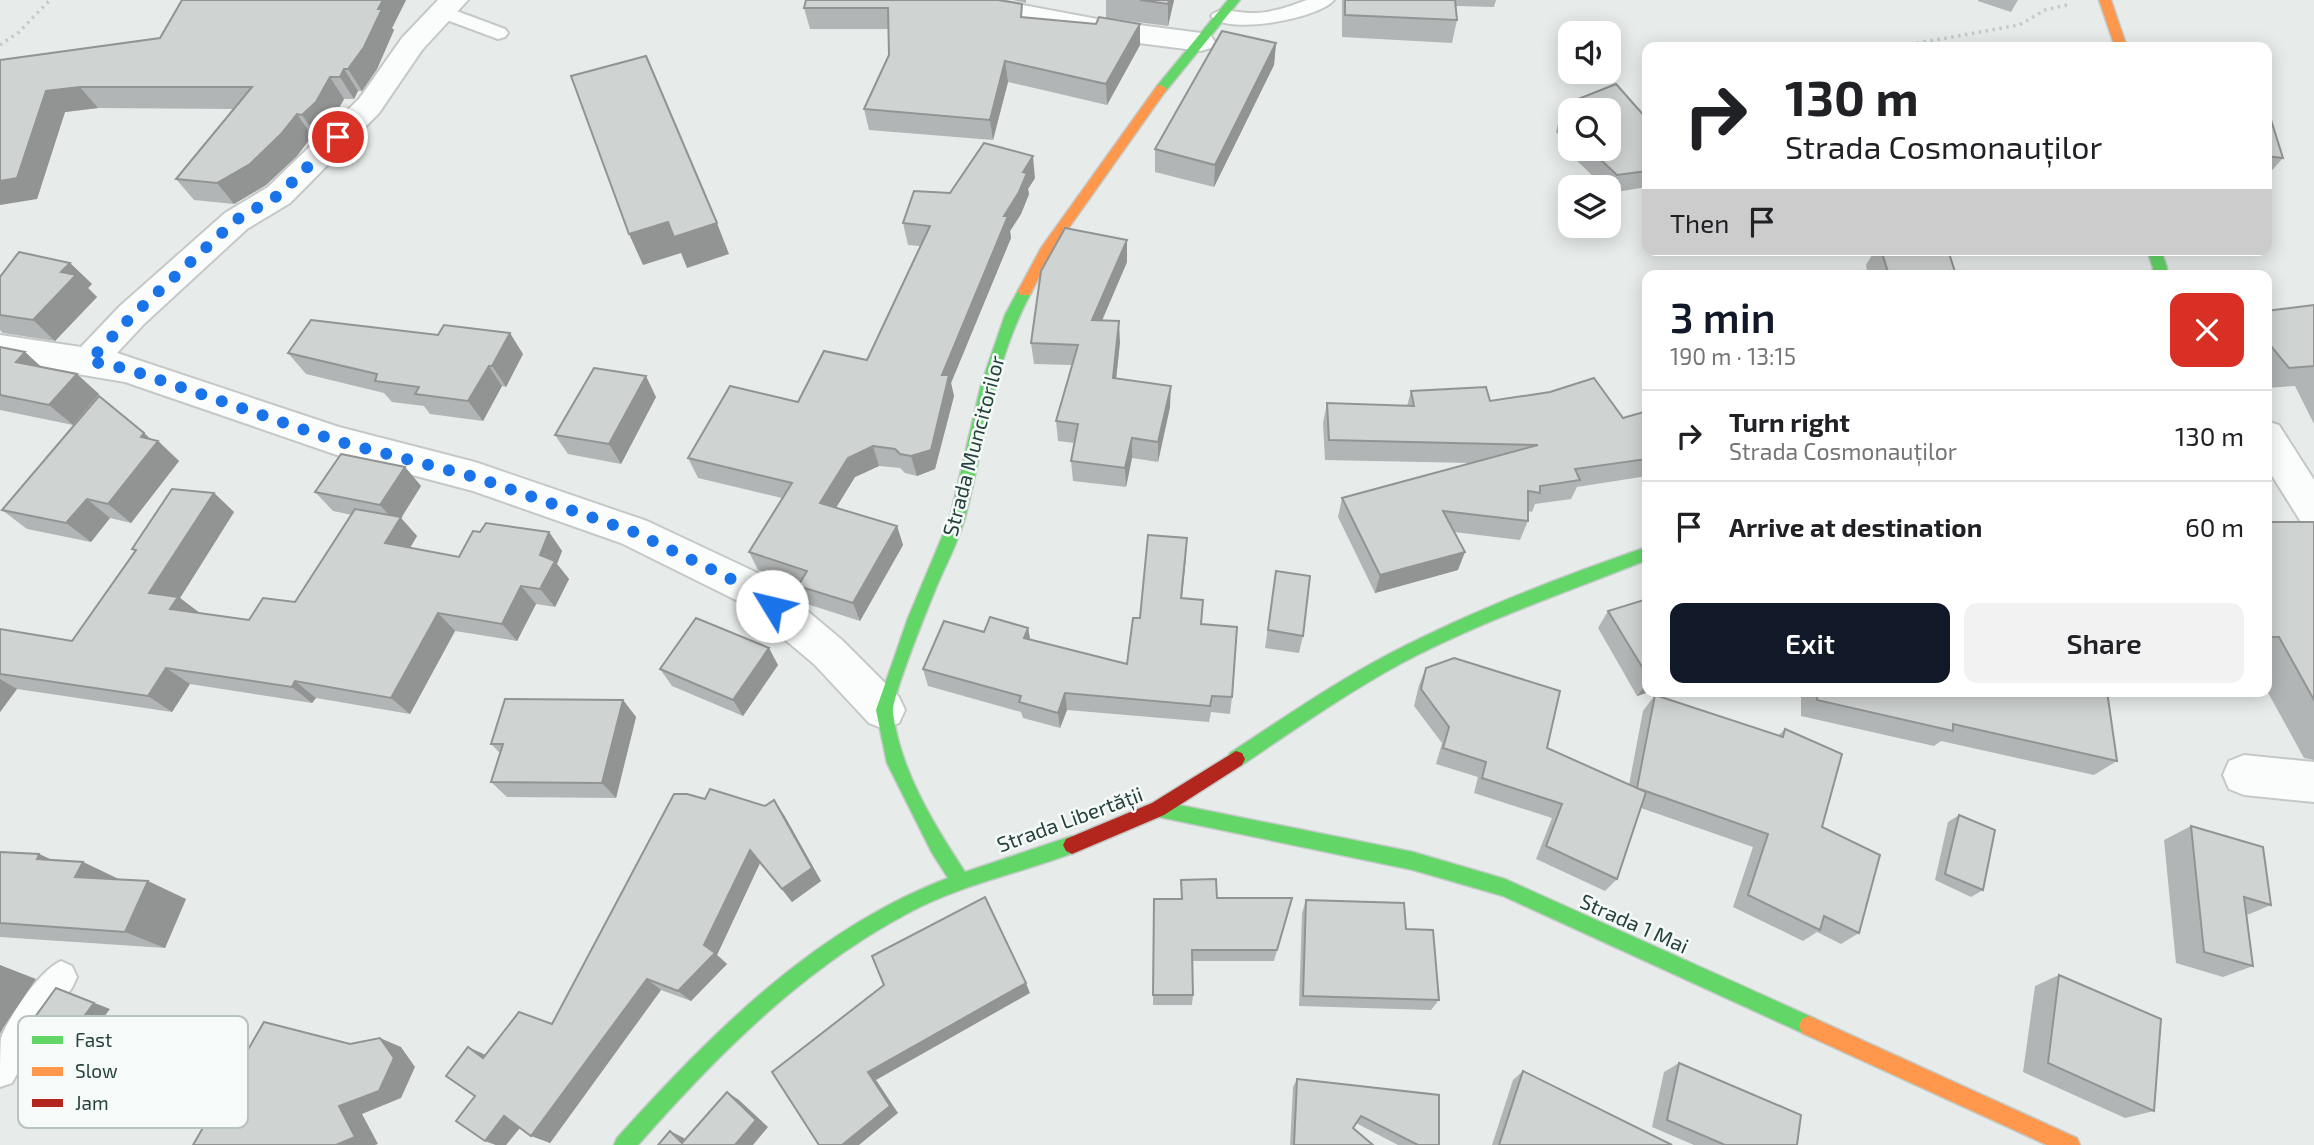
<!DOCTYPE html>
<html lang="en">
<head>
<meta charset="utf-8">
<style>
  body { margin:0; font-family:"Exo 2",sans-serif; background:#f2f2f2; color:#202124; height:100vh; display:flex; flex-direction:column; font-size:26px; white-space:nowrap }
  * { box-sizing:border-box; margin:0 }
  p { font-size:23px; color:#757577 }
  .icon { flex:none; width:38px; height:38px; fill:none; stroke:currentColor; stroke-width:2; stroke-linecap:round; stroke-linejoin:round }
  .map { position:relative; flex:1; overflow:hidden }
  .panel { position:absolute; left:1642px; top:270px; width:630px; height:427px; display:flex; flex-direction:column; background:#fff; border-radius:14px; box-shadow:0 4px 18px #0003 }
  .panel>* { flex:none }
  .banner { position:absolute; left:1642px; top:42px; width:630px; height:214px; border-radius:14px; box-shadow:0 4px 18px #0003; background:#fff; color:#202124; overflow:hidden }
  .buttons { position:absolute; left:1558px; top:21px; display:grid; gap:14px }
  .buttons a { display:grid; place-items:center; width:63px; height:63px; border-radius:14px; background:#fff; box-shadow:0 4px 18px #0003; font-size:35px }
  .pin { position:absolute; display:grid; place-items:center; width:60px; height:60px; color:#fff; margin:-30px; border:4px solid #fff; border-radius:50%; box-shadow:0 2px 7px #0007 }
  .me { position:absolute; width:77px; margin:-38px; rotate:306deg; stroke-linejoin:round; filter:drop-shadow(0 0 5px #0008) }
  .turn { display:flex; align-items:center; gap:24px; height:147px; padding:0 28px; font-size:32px }
  .turn .icon { width:91px; height:91px; stroke-width:2.5 }
  .turn b { display:block; font-size:49px; line-height:60px }
  .then { display:flex; align-items:center; height:66px; padding:0 28px; background:#0003; gap:14px; font-size:26px }
  .round { display:grid; place-items:center; flex:none; width:74px; height:74px; border-radius:14px; background:#f2f2f2 }
  .summary { display:flex; align-items:center; justify-content:space-between; height:119px; padding:0 28px }
  h1 { font-size:42px; font-weight:600; line-height:52px; color:#111827 }
  .primary-button { display:flex; gap:14px; margin-top:auto; padding:14px 28px }
  .primary-button a { flex:1; height:80px; border-radius:14px; background:#111827; color:#fff; font-size:28px; font-weight:600; line-height:80px; text-align:center }
  .primary-button a+a { background:#f2f2f2; color:#202124 }
  ul { padding:0; list-style:none }
  li { display:flex; align-items:center; gap:21px; height:91px; padding:0 28px; border-top:2px solid #e0e0e0 }
  li div { flex:1 }
  li b { display:block; font-size:26px }
  li em { font-style:normal }
  .map>svg:first-child { display:block }
</style>
</head>
<body>
<div class="map">
<svg width="2314" height="1145" viewBox="0 0 2314 1145">
  <rect width="100%" height="100%" fill="#e7ecea"/>
  <g fill="none" stroke-linecap="round" stroke-linejoin="round">
    <defs>
      <g id="lane">
        <path d="M1307 0H1334C1320 18 1228 36 1211 16 1219 6 1236 13 1248 13 1269 14 1288 7 1307 0Z"/>
        <polygon points="443,6 505,29 508,33 505,37 498,39 436,16 434,12"/>
        <path d="M61 961 72 966 77 977 72 988 45 1023 12 1083 0 1087C0 1073 0 1051 1 1038 9 1016 40 970 61 961Z"/>
      </g>
      <g id="street">
        <polygon points="438,0 468,0 422,50 379,113 290,203 247,229 144,324 117,353 339,427 475,462 647,521 768,578 842,640 899,697 905,710 899,723 884,729 869,723 814,664 740,602 621,543 473,491 337,455 125,382 0,361 0,335 81,347 120,306 225,213 268,187 359,99 402,38"/>
        <polygon points="961,0 996,0 1108,21 1201,33 1211,36 1215,42 1211,48 1201,51 1108,39 962,10 958,4"/>
        <polygon points="2266,421 2279,425 2314,480 2314,526 2301,522 2266,466"/>
        <polygon points="2244,755 2314,762 2314,802 2244,795 2229,789 2223,775 2229,761"/>
      </g>
      <g id="fast">
        <polygon points="1228,0 1240,0 1165,92 1157,92 1157,86"/>
        <polygon points="2147,250 2161,250 2167,268 2166,275 2152,275 2153,268"/>
        <path d="M1025 286 1032 291C994 360 985 439 966 514 960 539 946 564 936 588 928 608 891 698 893 713 900 770 934 825 965 872L1072 836 1078 839 1081 845 1078 851C1027 871 972 882 922 906 809 962 720 1052 638 1145H614L617 1138C712 1033 813 930 948 878L932 853 887 763 876 710 908 618 950 518 981 385 1005 315 1020 287Z"/>
        <path d="M1647 547V560C1564 593 1479 622 1400 664 1345 694 1294 730 1242 765L1236 767 1230 765 1227 759 1230 753C1282 719 1334 683 1389 654 1471 611 1560 577 1647 547Z"/>
        <polygon points="1159,801 1413,852 1505,879 1816,1019 1819,1026 1816,1033 1809,1036 1503,896 1413,870 1159,817 1153,815 1150,809 1153,803"/>
      </g>
      <g id="slow">
        <polygon points="2099,0 2111,0 2127,47 2115,47"/>
        <polygon points="1161,85 1167,89 1051,253 1030,295 1020,295 1018,291 1041,248 1157,86"/>
        <polygon points="1809,1016 2077,1138 2080,1145 2047,1145 1802,1033 1799,1026 1802,1019"/>
      </g>
      <polygon id="jam" points="1236,751 1242,753 1245,759 1242,765 1164,815 1072,854 1066,851 1063,845 1066,839 1152,803"/>
    </defs>
    <use href="#lane" stroke="#c4c9c7" stroke-width="4"/>
    <use href="#street" stroke="#c4c9c7" stroke-width="4"/>
    <use href="#fast" stroke="#c3cac8" stroke-width="3"/>
    <use href="#slow" stroke="#c3cac8" stroke-width="3"/>
    <use href="#jam" stroke="#c3cac8" stroke-width="3"/>
    <g stroke="#c3cbca" stroke-width="3.5" stroke-dasharray="2.5 4.5" stroke-linecap="butt">
      <polyline points="0,45 19,32 50,0"/>
      <polyline points="1896,47 2019,25 2045,10 2071,4"/>
    </g>
    <use href="#lane" fill="#fbfcfc" fill-rule="evenodd"/>
    <use href="#street" fill="#fbfcfc" fill-rule="evenodd"/>
    <use href="#fast" fill="#63d668" fill-rule="evenodd"/>
    <use href="#slow" fill="#ff974d" fill-rule="evenodd"/>
    <use href="#jam" fill="#b3261e" fill-rule="evenodd"/>
  </g>
  <g fill="#b2b5b5" fill-rule="evenodd">
    <polygon points="182,0 406,0 392,28 394,30 377,69 362,91 358,91 354,99 344,99 330,124 317,136 312,136 297,156 266,185 234,204 194,200 176,179 234,109 98,108 65,112 37,199 0,60 160,38"/>
    <polygon points="806,0 1023,17 1140,45 1107,105 1008,82 993,140 869,130 864,109 889,55 888,29 810,29 804,8"/>
    <polygon points="1013,0 1026,0 1026,3"/>
    <polygon points="1106,0 1174,0 1168,26 1106,18"/>
    <polygon points="1342,0 1496,0 1494,7 1456,6 1457,20 1452,43 1342,37"/>
    <polygon points="1978,0 2018,0 2011,12 1978,1"/>
    <polygon points="1276,43 1274,65 1214,187 1155,172 1155,149"/>
    <polygon points="2266,104 2283,158 2266,177"/>
    <path d="M1563 105 1647 119V187L1610 193 1608 191V187H1604L1561 145 1563 139 1556 132ZM1570 110 1608 149H1570Z"/>
    <polygon points="1035,178 1028,189 1029,194 1021,214 1010,231 1011,238 951,383 954,396 935,469 917,476 905,473 900,468 879,466 855,477 836,508 897,526 903,545 860,621 807,604 798,586 799,584 758,570 749,552 782,498 698,478 688,458 798,402 867,360 920,246 908,245 903,223 950,193"/>
    <polygon points="1875,250 1948,250 1956,275 1868,275 1866,265"/>
    <polygon points="1127,262 1102,321 1120,342 1116,379 1170,407 1158,462 1132,458 1126,487 1073,481 1071,461 1074,443 1058,441 1056,421 1072,365 1034,364 1031,343"/>
    <polygon points="70,263 92,284 88,288 97,297 55,341 3,333 0,330 0,277"/>
    <polygon points="2314,305 2314,424 2295,386 2266,388 2266,311"/>
    <polygon points="0,347 25,352 41,367 99,394 73,425 0,410"/>
    <polygon points="288,353 523,354 506,387 502,386 483,421 430,414 424,406 392,402 384,393 306,374"/>
    <polygon points="1411,391 1623,418 1647,411 1647,476 1577,487 1571,499 1535,504 1532,512 1528,511 1528,521 1520,540 1454,532 1458,570 1375,593 1338,517 1342,498 1471,463 1325,460 1323,423 1327,403 1407,406"/>
    <polygon points="656,397 621,464 568,454 555,435"/>
    <polygon points="144,433 151,440 158,441 179,461 131,523 110,518 91,542 27,529 2,510"/>
    <polygon points="405,467 421,486 401,518 417,536 410,548 459,557 480,532 549,532 562,551 557,564 569,579 555,607 536,604 517,641 455,631 410,714 316,698 312,703 190,684 172,712 17,689 0,712 0,629 72,641 135,551 132,549 214,493 234,512 180,598 200,613 249,620 295,602 352,515 333,511 315,492"/>
    <polygon points="2266,522 2314,522 2314,760 2304,758 2266,689"/>
    <polygon points="1186,557 1182,598 1202,624 1232,697 1230,714 1211,712 1209,722 1067,710 1060,728 1023,718 1021,712 928,686 923,669 984,632 1028,628 1030,639 1127,664 1140,618"/>
    <polygon points="1276,571 1303,636 1299,653 1265,648"/>
    <polygon points="1647,599 1647,691 1652,691 1637,696 1598,628 1608,611"/>
    <polygon points="778,665 743,716 672,686 660,669"/>
    <polygon points="1426,668 1547,748 1629,785 1643,711 1655,695 1779,735 1785,729 1822,827 1859,933 1841,944 1817,932 1803,941 1733,907 1753,847 1641,808 1617,879 1605,891 1536,859 1552,818 1474,793 1478,777 1436,764 1442,743 1414,706 1419,685"/>
    <polygon points="1801,691 2107,691 2117,761 2094,775 1941,741 1934,746 1801,716"/>
    <polygon points="623,700 636,717 616,798 507,797 491,782 500,753 491,744"/>
    <polygon points="705,799 784,815 821,881 792,902 760,863 717,955 727,964 691,1001 661,990 550,1143 520,1128 506,1145 496,1145 485,1141 485,1055 552,1024"/>
    <polygon points="1959,815 1983,890 1971,897 1935,880 1948,822"/>
    <polygon points="2191,826 2271,905 2247,915 2253,966 2223,977 2176,963 2164,840"/>
    <polygon points="0,852 39,854 52,860 83,862 119,880 186,899 165,948 0,937"/>
    <polygon points="1181,880 1217,898 1292,898 1274,961 1192,961 1193,995 1192,1005 1153,1005 1154,899 1181,899"/>
    <polygon points="1306,900 1406,929 1439,1000 1431,1010 1299,1006 1302,913"/>
    <polygon points="2059,975 2154,1111 2125,1118 2023,1072 2035,986"/>
    <polygon points="1679,1063 1797,1145 1694,1145 1652,1127 1664,1072"/>
    <polygon points="1523,1071 1672,1145 1492,1145 1513,1080"/>
    <polygon points="1297,1079 1439,1145 1398,1145 1356,1123 1353,1128 1373,1145 1290,1145 1293,1087"/>
  </g>
  <g fill="#919493">
    <polygon points="383,0 406,0 392,28 394,30 377,69 362,91 348,69"/>
    <polygon points="1169,0 1174,0 1168,26 1168,4"/>
    <polygon points="1140,24 1140,45 1107,105 1106,84"/>
    <polygon points="1276,43 1274,65 1214,187 1215,165"/>
    <polygon points="1005,61 1008,82 993,140 990,120"/>
    <polygon points="344,69 358,91 354,99 340,77"/>
    <polygon points="330,77 344,99 330,124 317,136 302,115"/>
    <polygon points="80,87 98,108 65,112 37,199 0,205 0,181 46,91"/>
    <polygon points="297,114 312,136 297,156 266,185 234,204 217,183"/>
    <polygon points="1033,156 1035,178 1028,189 1029,194 1021,214 1010,231 1011,238 951,383 954,396 935,469 917,476 911,456 1004,216 1023,172"/>
    <polygon points="668,222 717,223 729,254 687,268 681,253 643,265 629,234"/>
    <polygon points="1127,240 1127,262 1093,341 1092,320"/>
    <polygon points="70,263 92,284 88,288 97,297 55,341 33,320 61,272"/>
    <polygon points="1119,321 1120,342 1114,399 1113,378"/>
    <polygon points="510,333 523,354 506,387 492,366"/>
    <polygon points="25,352 48,373 16,362"/>
    <polygon points="489,366 502,386 483,421 468,401"/>
    <polygon points="77,374 99,394 73,425 49,405"/>
    <polygon points="646,376 656,397 621,464 609,444"/>
    <polygon points="1171,386 1170,407 1158,462 1158,442"/>
    <polygon points="144,433 156,444 158,441 179,461 131,523 108,504 141,437"/>
    <polygon points="1132,438 1132,458 1126,487 1125,468"/>
    <polygon points="873,446 879,466 855,477 827,522 820,503 848,458"/>
    <polygon points="405,467 421,486 401,518 417,536 402,561 385,543 397,524 380,505"/>
    <polygon points="214,493 234,512 180,598 201,614 193,627 149,593"/>
    <polygon points="87,499 110,518 91,542 66,523"/>
    <polygon points="897,526 903,545 860,621 853,603"/>
    <polygon points="549,532 562,551 557,564 569,579 555,607 540,589 540,555"/>
    <polygon points="1187,538 1186,557 1180,616 1181,598"/>
    <polygon points="1465,552 1458,570 1375,593 1380,575"/>
    <polygon points="521,586 536,604 517,641 502,624"/>
    <polygon points="438,613 455,631 410,714 391,698"/>
    <polygon points="1028,628 1031,645 1024,638"/>
    <polygon points="769,648 778,665 743,716 733,700"/>
    <polygon points="166,668 190,684 172,712 148,696"/>
    <polygon points="0,679 17,689 0,712"/>
    <polygon points="295,681 316,698 312,703 292,687"/>
    <polygon points="1647,683 1647,691 1652,691 1637,696"/>
    <polygon points="1065,693 1067,710 1060,728 1058,713"/>
    <polygon points="623,700 636,717 616,798 602,783"/>
    <polygon points="774,800 784,815 821,881 792,902 782,889"/>
    <polygon points="750,850 760,863 717,955 727,964 691,1001 678,991 704,945"/>
    <polygon points="39,854 78,872 83,862 123,881 116,895 37,859"/>
    <polygon points="148,881 186,899 165,948 125,932"/>
    <polygon points="0,965 36,979 3,1028 0,1034"/>
    <polygon points="647,979 661,990 550,1143 531,1136"/>
    <polygon points="1026,983 1030,993 876,1080 898,1113 859,1145 842,1145 868,1072"/>
    <polygon points="56,988 110,1009 75,1055 59,1050"/>
    <polygon points="380,1038 401,1047 415,1067 401,1098 362,1114 378,1144 375,1145 336,1145 339,1106"/>
    <polygon points="468,1047 488,1056 483,1058"/>
    <polygon points="727,1092 739,1100 768,1127 753,1145 735,1145"/>
    <polygon points="504,1116 523,1124 506,1145 496,1145 485,1141"/>
    <polygon points="670,1131 684,1138 691,1145 682,1143"/>
  </g>
  <g fill="#cfd3d2" stroke="#919493" stroke-width="2">
    <polygon points="182,0 383,0 378,9 382,9 364,47 348,69 344,69 340,77 330,77 316,102 302,115 297,114 281,134 250,164 217,183 176,179 252,87 80,87 46,91 17,178 0,181 0,60 160,38"/>
    <polygon points="806,0 998,0 1022,4 1021,17 1096,24 1099,17 1140,24 1106,84 1005,61 990,120 864,109 889,55 888,8 804,8"/>
    <polygon points="1140,0 1169,0 1168,4"/>
    <polygon points="1345,0 1455,0 1457,20 1345,15"/>
    <polygon points="1222,31 1276,43 1215,165 1155,149"/>
    <polygon points="646,56 717,223 674,237 668,222 629,234 571,76"/>
    <polygon points="1616,84 1647,119 1647,171 1617,175 1589,149 1608,149 1608,110 1570,110 1570,122 1561,114 1570,111 1563,105"/>
    <polygon points="2266,104 2283,158 2266,156"/>
    <polygon points="984,143 1033,156 1023,172 1027,173 1019,192 1004,216 1008,216 942,375 949,375 931,450 911,456 900,454 895,449 873,446 848,458 820,503 897,526 853,603 798,586 807,571 749,552 792,483 688,458 730,386 798,402 824,351 867,360 930,226 903,223 914,191 950,193"/>
    <polygon points="1065,228 1127,240 1092,320 1119,321 1113,378 1171,386 1158,442 1132,438 1125,468 1071,461 1078,424 1056,421 1078,345 1031,343 1041,271"/>
    <polygon points="1881,250 1948,250 1956,275 1889,275"/>
    <polygon points="19,252 70,263 61,272 76,275 33,320 0,315 0,277"/>
    <polygon points="2314,305 2314,366 2289,368 2266,340 2266,311"/>
    <polygon points="311,320 438,335 444,325 510,333 492,366 489,366 468,401 415,394 419,387 375,381 377,374 288,353"/>
    <polygon points="0,347 25,352 16,362 77,374 49,405 0,395"/>
    <polygon points="594,368 646,376 609,444 555,435"/>
    <polygon points="1594,378 1623,418 1647,411 1647,459 1575,469 1580,480 1540,486 1540,493 1528,491 1528,521 1443,511 1465,552 1380,575 1342,498 1538,445 1329,440 1327,403 1414,406 1411,391 1486,387 1490,401 1550,392"/>
    <polygon points="99,396 144,433 141,437 158,441 108,504 87,499 66,523 2,510"/>
    <polygon points="341,454 405,467 380,505 315,492"/>
    <polygon points="172,489 214,493 149,593 178,597 170,609 249,620 263,598 295,602 355,509 401,517 385,543 459,557 473,531 480,532 486,523 549,532 540,555 555,561 540,589 521,586 502,624 438,613 391,698 295,681 292,687 166,668 148,696 0,674 0,629 72,641 136,550 132,549"/>
    <polygon points="2266,522 2314,522 2314,700 2279,637 2266,637"/>
    <polygon points="1148,535 1187,538 1181,598 1203,600 1201,624 1237,627 1232,697 1212,696 1210,706 1065,693 1058,713 1019,702 1021,696 923,669 944,621 984,632 990,617 1028,628 1024,638 1127,664 1133,618 1140,618"/>
    <polygon points="1276,571 1310,576 1303,636 1268,630"/>
    <polygon points="1647,599 1647,675 1608,611"/>
    <polygon points="696,618 769,648 733,700 660,669"/>
    <polygon points="1454,658 1560,691 1547,748 1646,792 1617,879 1546,846 1562,804 1482,778 1486,762 1443,748 1449,727 1421,689 1426,668"/>
    <polygon points="1817,691 2107,691 2117,761 1953,724 1953,731 1817,700"/>
    <polygon points="1655,695 1783,737 1785,729 1842,754 1822,827 1880,855 1859,933 1824,916 1820,930 1748,895 1768,834 1637,788"/>
    <polygon points="505,699 623,700 602,783 491,782 503,744 491,744"/>
    <polygon points="710,789 765,806 774,800 812,868 782,889 750,850 704,945 715,953 678,991 647,979 531,1136 504,1116 485,1141 456,1121 475,1096 446,1076 468,1047 483,1058 519,1012 552,1024 674,794 687,794 705,799"/>
    <polygon points="1959,815 1995,830 1983,890 1945,874"/>
    <polygon points="2191,826 2263,847 2271,905 2244,897 2253,966 2204,952"/>
    <polygon points="0,852 39,854 37,859 83,862 75,877 148,881 125,932 0,923"/>
    <polygon points="1216,879 1217,898 1292,898 1277,950 1192,950 1193,995 1153,995 1154,899 1182,899 1181,880"/>
    <polygon points="985,897 1026,983 868,1072 890,1106 842,1145 819,1145 772,1072 884,985 872,956"/>
    <polygon points="1306,900 1404,903 1406,929 1433,930 1439,1000 1303,996"/>
    <polygon points="2059,975 2161,1019 2154,1111 2048,1063"/>
    <polygon points="56,988 94,1003 59,1050 22,1035"/>
    <polygon points="264,1022 350,1044 380,1038 394,1058 379,1091 339,1106 355,1137 336,1145 193,1145"/>
    <polygon points="1679,1063 1801,1115 1797,1145 1725,1145 1667,1120"/>
    <polygon points="1523,1071 1672,1145 1499,1145"/>
    <polygon points="1297,1079 1439,1095 1439,1145 1418,1145 1361,1116 1353,1128 1373,1145 1294,1145"/>
    <polygon points="727,1092 756,1120 735,1145 658,1145 670,1131 682,1143"/>
  </g>
  <g fill="none" stroke-linecap="round" stroke-linejoin="round">
    <polyline stroke="#1a73e8" stroke-width="12" stroke-dasharray="0 21.6" points="338,137 279,195 236,220 132,316 89,361 128,369 337,441 475,477 634,532 754,590 772,606"/>
  </g>
  <g text-anchor="middle" stroke-width="5" stroke-linejoin="round" paint-order="stroke">
    <g font-size="21" fill="#24413c" stroke="#f6fbf9">
      <text transform="translate(974 446) rotate(-75)" y="7">Strada Muncitorilor</text>
      <text transform="translate(1070 820) rotate(-20)" y="7">Strada Libertății</text>
      <text transform="translate(1634 924) rotate(24)" y="7">Strada 1 Mai</text>
    </g>
  </g>
  <rect x="18" y="1016" width="230" height="112" rx="10" fill="#f6fbf9" stroke="#b7c3c0" stroke-width="2"/>
  <rect x="32" y="1036" width="31" height="8" fill="#63d668"/>
  <rect x="32" y="1067" width="31" height="9" fill="#ff974d"/>
  <rect x="32" y="1099" width="31" height="8" fill="#b3261e"/>
  <g font-size="19" fill="#24413c">
    <text x="75" y="1047">Fast</text>
    <text x="75" y="1078">Slow</text>
    <text x="75" y="1110">Jam</text>
  </g>
</svg>
<div class="buttons">
<a><svg class="icon" aria-label="sound" viewBox="0 0 24 24"><path d="M4 9h4l5-4v14l-5-4H4zM17 9q2 3 0 6"/></svg></a>
<a><svg class="icon" aria-label="search" viewBox="0 0 24 24"><circle cx="10" cy="10" r="6"/><path d="M15 15l6 6"/></svg></a>
<a><svg class="icon" aria-label="layers" viewBox="0 0 24 24"><path d="M12 4l9 5-9 5-9-5zM3 14l9 5 9-5"/></svg></a>
</div>
<div class="pin" style="left:338px;top:137px;background:#d93025"><svg class="icon" aria-label="arrive" viewBox="0 0 24 24"><path d="M6 21V4h12l-3 4 3 4H6"/></svg></div>
<svg class="me" style="left:772px;top:606px" viewBox="-20 -20 40 40"><circle r="19" fill="#fff"/><path d="M0-13L10 11 0 6-10 11z" fill="#1a73e8"/></svg>
<div class="banner">
<div class="turn"><svg class="icon" aria-label="right" viewBox="0 0 24 24"><path d="M7 20v-9h11M14 6l5 5-5 5"/></svg><div><b>130 m</b>Strada Cosmonauților</div></div>
<div class="then">Then<svg class="icon" aria-label="arrive" viewBox="0 0 24 24"><path d="M6 21V4h12l-3 4 3 4H6"/></svg></div>
</div>
<section class="panel">
<div class="summary"><div><h1>3 min</h1><p>190 m · 13:15</p></div><a class="round" style="background:#d93025;color:#fff"><svg class="icon" aria-label="close" viewBox="0 0 24 24"><path d="M6 6l12 12M18 6L6 18"/></svg></a></div>
<ul>
<li><svg class="icon" aria-label="right" viewBox="0 0 24 24"><path d="M7 20v-9h11M14 6l5 5-5 5"/></svg><div><b>Turn right</b><p>Strada Cosmonauților</p></div><em>130 m</em></li>
<li><svg class="icon" aria-label="arrive" viewBox="0 0 24 24"><path d="M6 21V4h12l-3 4 3 4H6"/></svg><div><b>Arrive at destination</b></div><em>60 m</em></li>
</ul>
<div class="primary-button"><a>Exit</a><a>Share</a></div>
</section>
</div>
</body>
</html>
